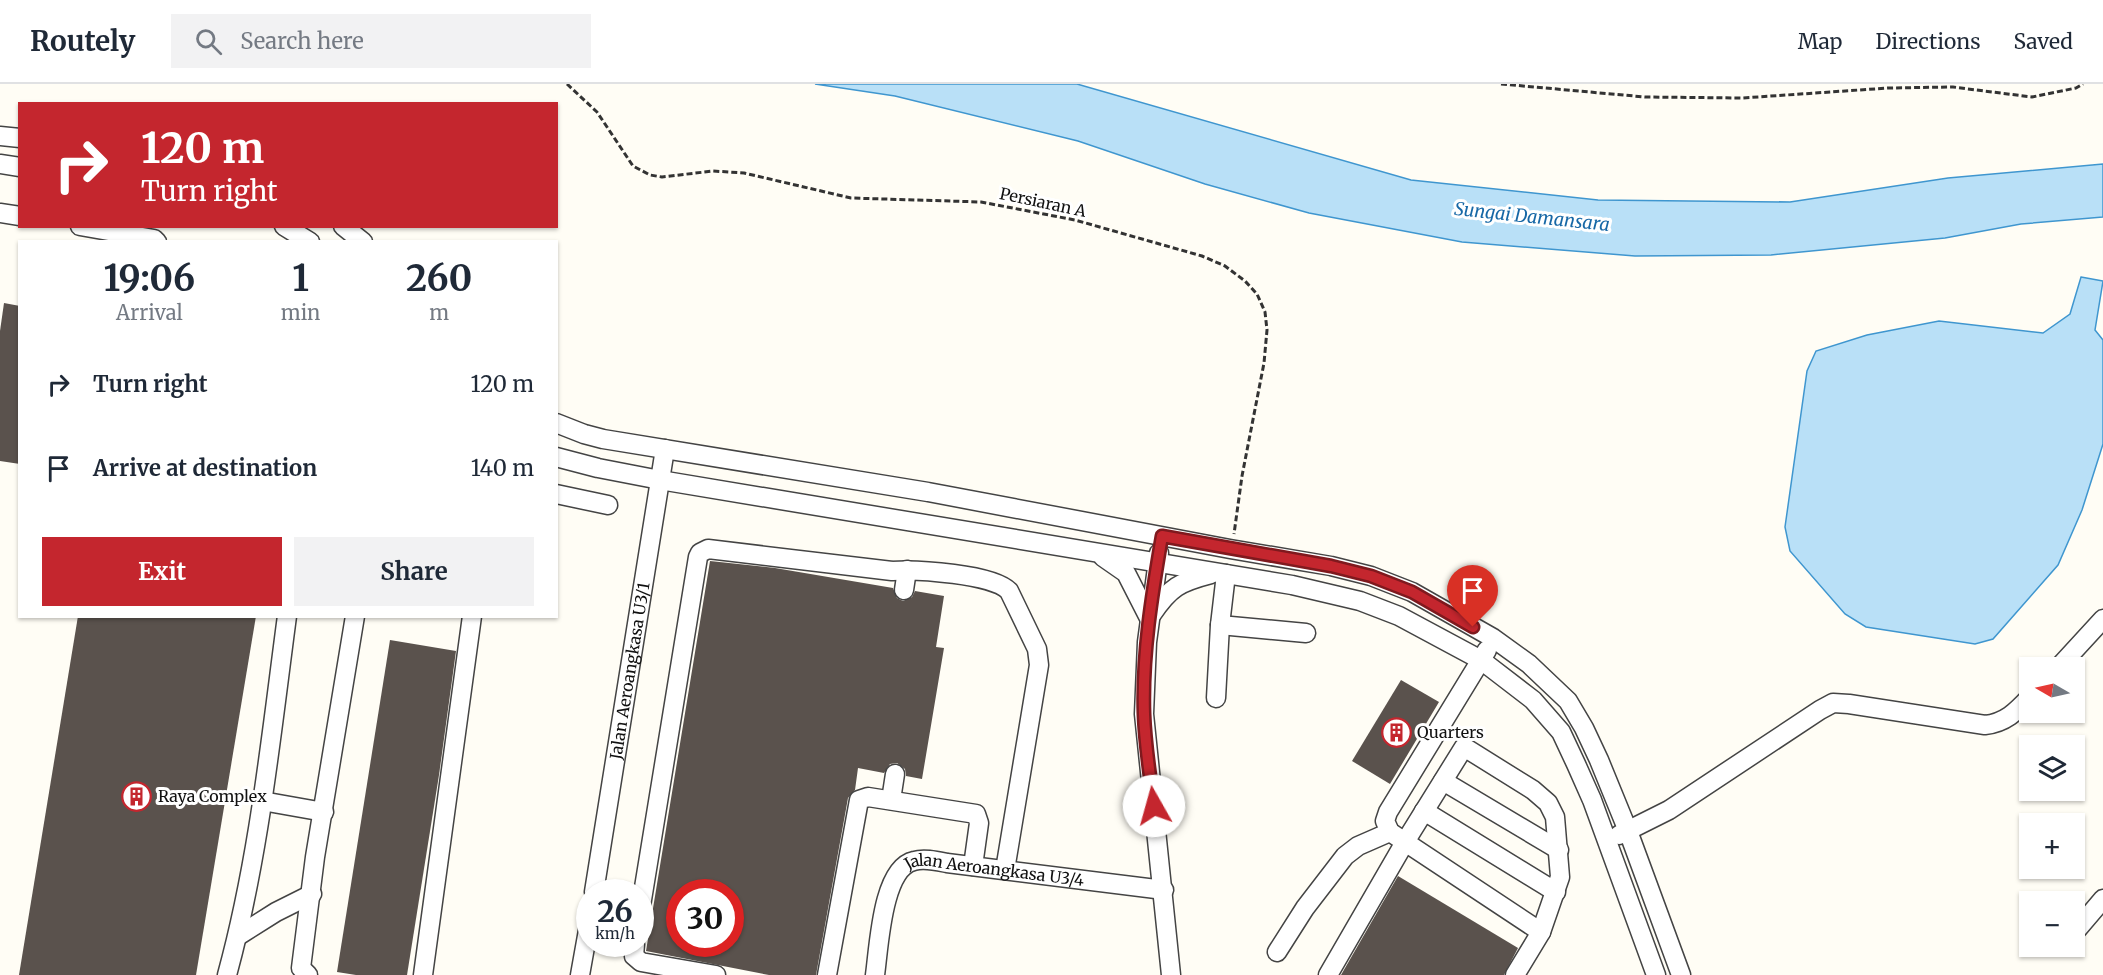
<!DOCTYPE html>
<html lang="en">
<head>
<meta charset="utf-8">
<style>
  body { margin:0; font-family:Merriweather,serif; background:#f2f2f3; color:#1f2937; height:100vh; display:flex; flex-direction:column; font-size:22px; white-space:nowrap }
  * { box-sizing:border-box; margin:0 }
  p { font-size:20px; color:#747a83 }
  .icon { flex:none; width:33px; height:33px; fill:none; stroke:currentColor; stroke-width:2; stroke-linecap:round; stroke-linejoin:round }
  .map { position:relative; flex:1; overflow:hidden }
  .panel { position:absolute; left:18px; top:156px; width:540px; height:378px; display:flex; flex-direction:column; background:#fff; border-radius:0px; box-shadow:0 2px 4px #0004 }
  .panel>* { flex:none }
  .banner { position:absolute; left:18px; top:18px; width:540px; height:126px; border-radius:0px; box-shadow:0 2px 4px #0004; background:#c4262e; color:#fff; overflow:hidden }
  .needle { width:39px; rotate:279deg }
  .buttons { position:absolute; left:2019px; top:573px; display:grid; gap:12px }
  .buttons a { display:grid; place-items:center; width:66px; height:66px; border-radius:0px; background:#fff; box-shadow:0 2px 4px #0004; font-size:30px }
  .speed { position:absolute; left:576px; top:795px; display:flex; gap:12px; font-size:30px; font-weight:700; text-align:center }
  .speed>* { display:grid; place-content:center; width:78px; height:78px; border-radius:50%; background:#fff; box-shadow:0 2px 4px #0004; line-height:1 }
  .speed small { font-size:15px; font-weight:400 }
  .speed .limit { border:9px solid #d22; background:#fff; color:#111 }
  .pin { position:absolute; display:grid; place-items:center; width:51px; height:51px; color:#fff; margin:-62px -26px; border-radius:50% 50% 50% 0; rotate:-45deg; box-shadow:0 0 6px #0007 }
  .pin .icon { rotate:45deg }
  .me { position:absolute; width:66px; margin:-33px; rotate:353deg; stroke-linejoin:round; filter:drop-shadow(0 0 4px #0008) }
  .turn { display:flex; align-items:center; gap:21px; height:126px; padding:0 24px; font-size:27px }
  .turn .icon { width:78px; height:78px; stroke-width:2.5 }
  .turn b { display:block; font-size:42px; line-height:51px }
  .eta { display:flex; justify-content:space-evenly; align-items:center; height:102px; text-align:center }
  .eta b { font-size:36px; font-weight:700; line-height:42px }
  .action { display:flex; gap:12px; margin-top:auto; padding:12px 24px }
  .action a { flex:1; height:69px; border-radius:0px; background:#c4262e; color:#fff; font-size:24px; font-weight:700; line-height:69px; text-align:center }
  .action a+a { background:#f2f2f3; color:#1f2937 }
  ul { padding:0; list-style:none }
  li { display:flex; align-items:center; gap:18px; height:84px; padding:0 24px }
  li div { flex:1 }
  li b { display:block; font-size:22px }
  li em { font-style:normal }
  header { display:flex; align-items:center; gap:36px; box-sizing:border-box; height:84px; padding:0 30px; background:#fff; border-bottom:2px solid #e0e1e3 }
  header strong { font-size:28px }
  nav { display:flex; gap:33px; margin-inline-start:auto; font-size:21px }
  .search { width:420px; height:54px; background:#f2f2f3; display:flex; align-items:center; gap:15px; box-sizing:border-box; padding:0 21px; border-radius:0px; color:#747a83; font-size:22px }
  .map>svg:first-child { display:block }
</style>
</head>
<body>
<header>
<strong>Routely</strong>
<div class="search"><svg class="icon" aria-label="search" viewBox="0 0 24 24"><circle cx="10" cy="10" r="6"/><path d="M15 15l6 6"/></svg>Search here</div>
<nav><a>Map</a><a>Directions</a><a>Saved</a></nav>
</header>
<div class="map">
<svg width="2103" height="891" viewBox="0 0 2103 891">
  <rect width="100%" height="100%" fill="#fffdf5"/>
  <g fill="#b9e0f7" stroke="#3f96cf" stroke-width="1.5">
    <polygon points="815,0 1077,0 1411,96 1598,116 1790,118 1948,94 2103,80 2103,133 2021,140 1945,154 1771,171 1635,172 1462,158 1309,129 1205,100 1078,57 895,12"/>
    <polygon points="2081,193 2103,197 2095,246 2103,256 2103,360 2082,426 2058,481 1993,555 1975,560 1866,543 1845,530 1790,467 1785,443 1807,287 1816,267 1867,251 1939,237 2043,249 2070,230"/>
  </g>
  <g fill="#5a524d" fill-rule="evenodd">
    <polygon points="4,219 20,222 20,380 0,377 0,247"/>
    <path d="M710 477 775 484 893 504 897 514 903 517 912 513 915 507 944 512 936 563 944 564 922 695 906 692 905 685 897 679 890 680 884 689 858 684 855 706 848 714 816 891H769L646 867ZM680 808H730V860H680Z"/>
    <polygon points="78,532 256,532 196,891 19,891"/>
    <polygon points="390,556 456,567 439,691 407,891 356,891 337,888"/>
    <polygon points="1401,596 1439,618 1390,700 1352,677"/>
    <polygon points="1398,792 1518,864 1504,891 1341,891"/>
  </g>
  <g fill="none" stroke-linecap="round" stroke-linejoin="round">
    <defs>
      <g id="minor">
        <polyline points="0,52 20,54"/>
        <polyline points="0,80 20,83"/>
        <polyline points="0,129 20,132"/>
        <polyline points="80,142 154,155 157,158"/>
        <polyline points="284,142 310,158"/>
        <polyline points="343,142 363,158"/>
        <polyline points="556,339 584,350 603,355 928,408 1230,465 1331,482 1371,492 1412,508 1493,554 1529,580 1568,617 1584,644 1599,676 1628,747 1681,891"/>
        <polyline points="556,373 598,384 660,396 1292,501 1360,517 1399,532 1481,576 1533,616 1561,648 1576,680 1592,716 1656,891"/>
        <polyline points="556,410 608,421"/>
        <polyline points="1159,469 1147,558 1144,630 1171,891"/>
        <polyline points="1103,473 1126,489 1149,534"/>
        <polyline points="904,506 907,486"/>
        <path d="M1152 530C1170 503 1180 498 1211 490"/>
        <polyline points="1220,541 1306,549"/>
        <polyline points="1487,566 1388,728 1385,737 1390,748 1541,848"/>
        <polyline points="2058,584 2103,535"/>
        <polyline points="1216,614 1220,541 1226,490"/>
        <polyline points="1443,697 1559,766"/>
        <polyline points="891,716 895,690"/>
        <polyline points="262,717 324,728"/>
        <polyline points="1424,727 1556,808"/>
        <path d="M1619 751 1669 726 1820 626 1833 619 1849 620 1985 641C2005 639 2016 628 2030 613"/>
        <path id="s1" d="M594 808 665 365"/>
        <path d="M640 828 698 473 700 469 708 465 892 487C916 485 993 490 1009 507L1037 565 1039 581 1005 786"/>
        <polyline points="2075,848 2103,815"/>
        <polyline points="238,852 276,828 312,810"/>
        <polyline points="635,860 634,872 641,878 716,891"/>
        <polyline points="1277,868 1305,824 1345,772 1358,762 1390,748"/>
        <path d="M227 891C259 774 271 652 287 532"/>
        <polyline points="308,891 301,884 315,773 355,532"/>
        <polyline points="423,891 472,532"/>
        <polyline points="580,891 590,835"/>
        <polyline points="827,891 859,716 868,713 976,730 979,739 973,782"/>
        <path id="s2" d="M875 891C879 863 882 784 914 777 924 774 937 777 947 779L1164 806"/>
        <polyline points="1328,891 1405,758 1464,663 1533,706 1548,719 1555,733 1560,793 1541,848 1515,891"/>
      </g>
    </defs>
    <use href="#minor" stroke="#444" stroke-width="21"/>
    <g stroke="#333" stroke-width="3" stroke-dasharray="6 3" stroke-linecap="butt">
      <polyline points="567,0 597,28 633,82 650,91 662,93 713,87 744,89 851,114 981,118 1075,136 1202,172 1225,182 1245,197 1257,210 1265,228 1267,246 1264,279 1242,392 1234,450"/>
      <polyline points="1501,0 1645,13 1743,14 1888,4 1953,3 2032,13 2076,4 2083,0"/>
    </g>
    <use href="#minor" stroke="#fff" stroke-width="18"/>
  </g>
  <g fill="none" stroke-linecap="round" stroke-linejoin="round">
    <defs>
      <path id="route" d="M1154 722C1150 691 1145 661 1144 630 1142 571 1152 510 1162 452L1331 482 1371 492 1412 508 1473 543"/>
    </defs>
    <use href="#route" stroke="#7f191e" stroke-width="15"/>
    <use href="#route" stroke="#c4262e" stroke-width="10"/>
  </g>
  <defs>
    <symbol id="building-ring" viewBox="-11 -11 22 22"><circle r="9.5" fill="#fff" stroke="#c4262e" stroke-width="1.5"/><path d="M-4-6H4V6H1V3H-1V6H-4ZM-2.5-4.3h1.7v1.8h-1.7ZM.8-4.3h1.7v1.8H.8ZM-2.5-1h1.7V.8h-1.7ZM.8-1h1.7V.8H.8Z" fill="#c4262e"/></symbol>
  </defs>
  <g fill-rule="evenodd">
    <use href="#building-ring" x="1380" y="632" width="33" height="33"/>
    <use href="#building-ring" x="120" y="696" width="33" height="33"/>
  </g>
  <g text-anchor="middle" stroke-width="6" stroke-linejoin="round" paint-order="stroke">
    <g font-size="16" fill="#111" stroke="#fff">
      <text transform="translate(1043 118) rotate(12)" y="6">Persiaran A</text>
      <text dy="6" stroke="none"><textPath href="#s1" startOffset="224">Jalan Aeroangkasa U3/1</textPath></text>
      <text dy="6" stroke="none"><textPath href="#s2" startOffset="207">Jalan Aeroangkasa U3/4</textPath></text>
    </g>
    <g font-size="16" fill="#111" stroke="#fff" text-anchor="start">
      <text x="1417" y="654">Quarters</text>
      <text x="158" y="718">Raya Complex</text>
    </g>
    <g font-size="18" font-style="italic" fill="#1768a6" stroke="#fff">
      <text transform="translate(1532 133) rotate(6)" y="6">Sungai Damansara</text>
    </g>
  </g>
</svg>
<div class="buttons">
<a><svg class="needle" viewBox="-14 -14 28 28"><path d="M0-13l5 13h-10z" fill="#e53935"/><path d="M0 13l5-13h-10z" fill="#747a83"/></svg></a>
<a><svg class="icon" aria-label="layers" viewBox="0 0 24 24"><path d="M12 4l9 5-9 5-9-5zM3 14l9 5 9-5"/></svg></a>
<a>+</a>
<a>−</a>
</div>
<div class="speed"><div>26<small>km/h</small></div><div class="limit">30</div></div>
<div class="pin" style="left:1473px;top:543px;background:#d93025"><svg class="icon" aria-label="arrive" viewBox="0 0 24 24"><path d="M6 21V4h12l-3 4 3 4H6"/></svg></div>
<svg class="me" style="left:1154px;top:722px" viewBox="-20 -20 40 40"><circle r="19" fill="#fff"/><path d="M0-13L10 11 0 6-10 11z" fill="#c4262e"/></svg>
<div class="banner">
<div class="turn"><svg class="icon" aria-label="right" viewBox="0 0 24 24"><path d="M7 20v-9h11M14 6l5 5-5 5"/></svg><div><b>120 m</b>Turn right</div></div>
</div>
<section class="panel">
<div class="eta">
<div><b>19:06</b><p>Arrival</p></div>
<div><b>1</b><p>min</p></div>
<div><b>260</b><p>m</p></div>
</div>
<ul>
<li><svg class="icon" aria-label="right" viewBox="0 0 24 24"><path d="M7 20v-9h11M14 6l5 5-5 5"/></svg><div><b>Turn right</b></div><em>120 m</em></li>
<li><svg class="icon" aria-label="arrive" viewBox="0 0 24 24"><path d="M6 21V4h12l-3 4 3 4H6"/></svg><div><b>Arrive at destination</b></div><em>140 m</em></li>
</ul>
<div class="action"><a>Exit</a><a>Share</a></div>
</section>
</div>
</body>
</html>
